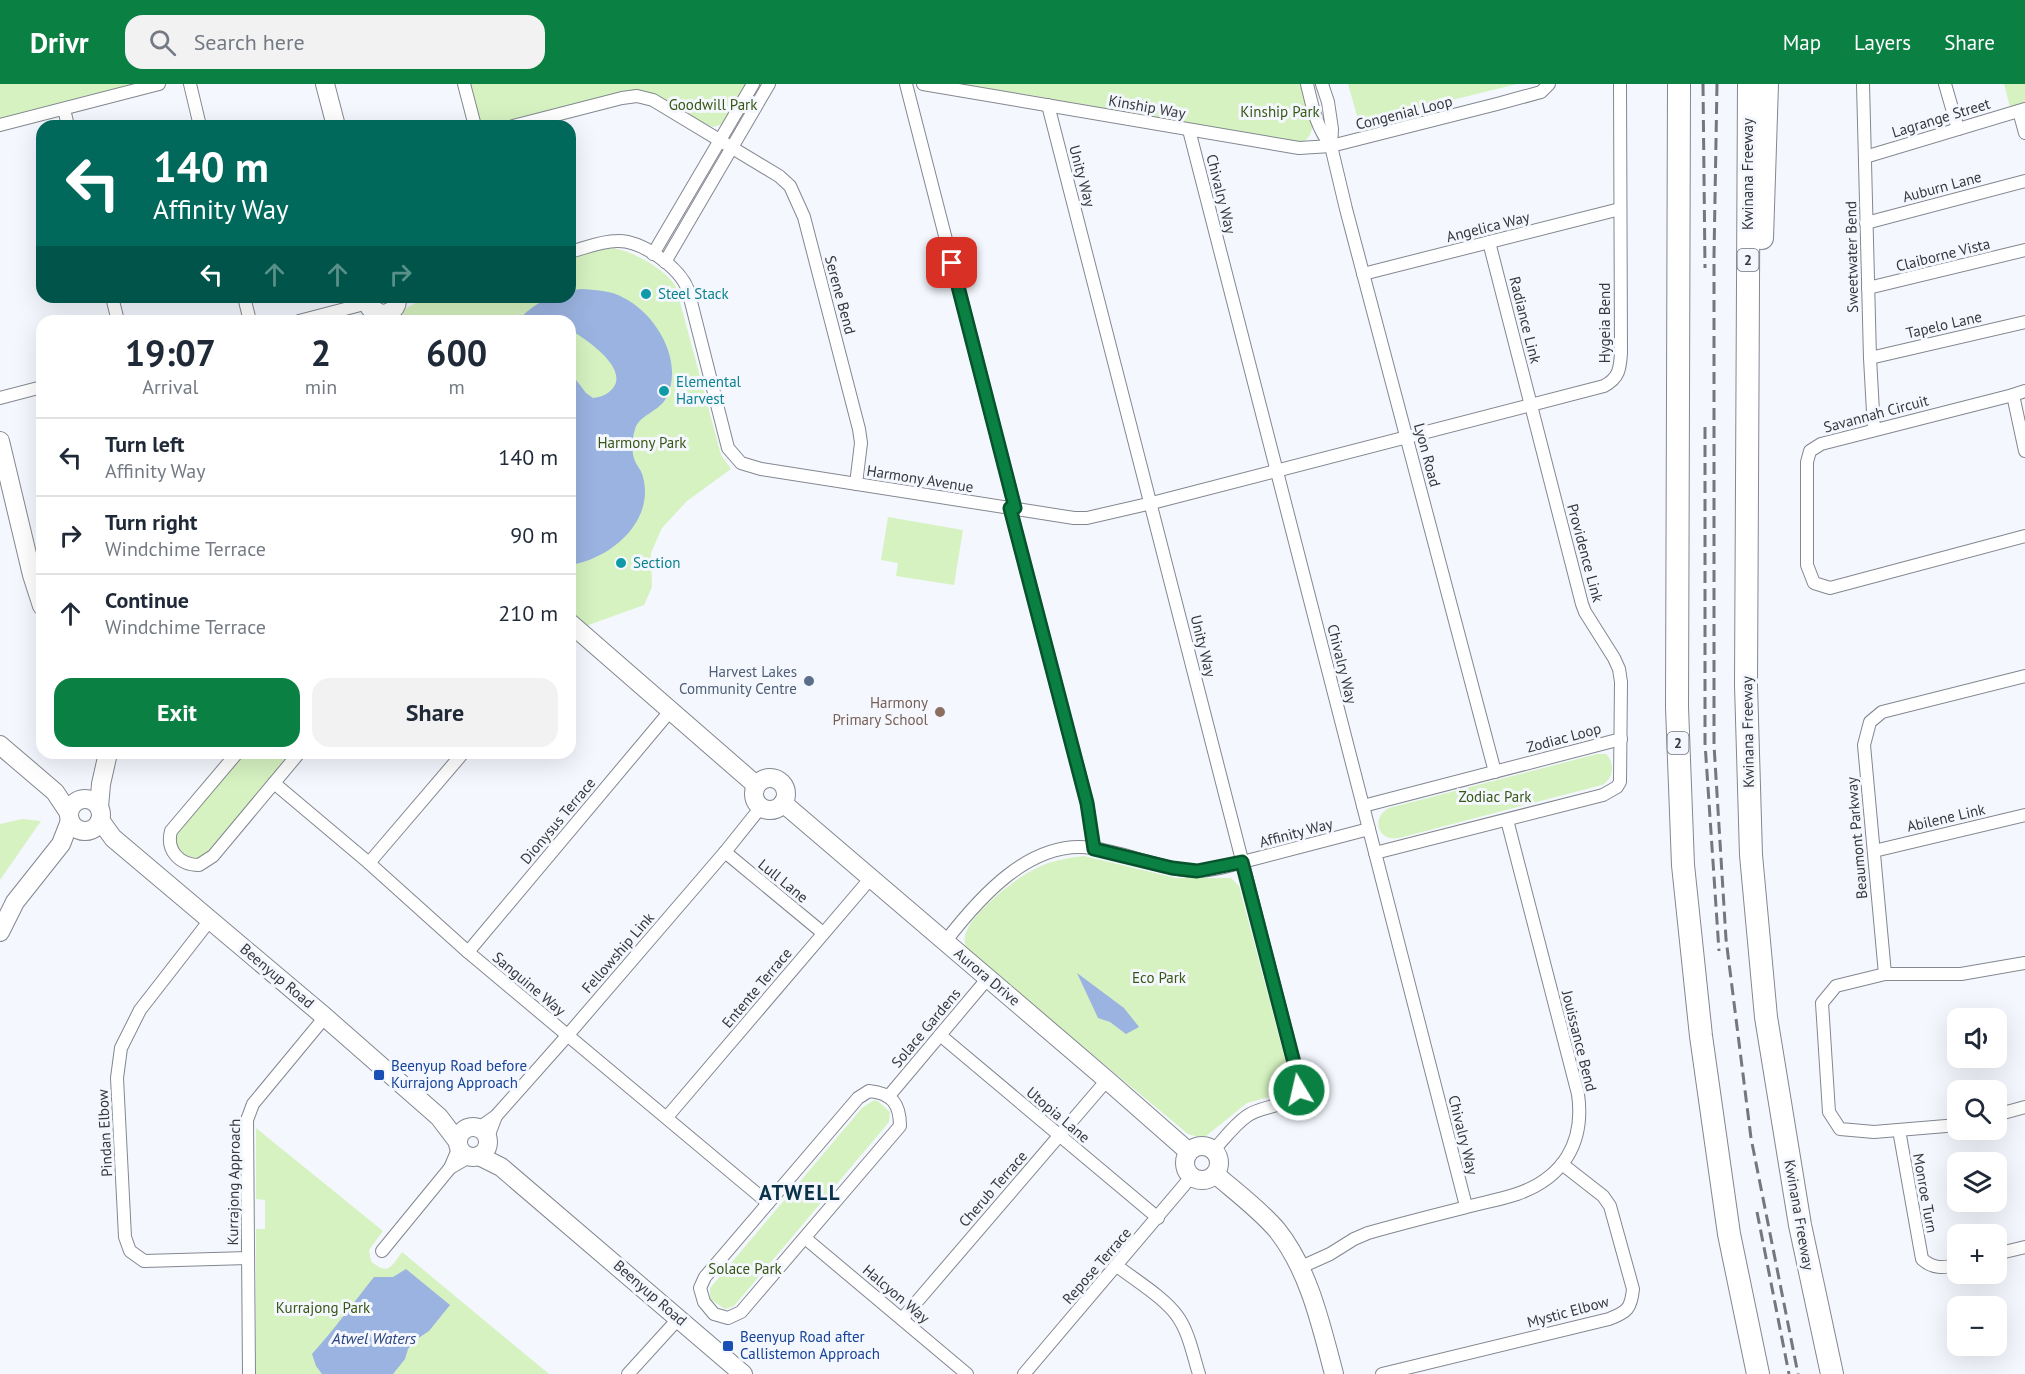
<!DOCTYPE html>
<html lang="en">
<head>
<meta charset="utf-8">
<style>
  body { margin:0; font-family:"PT Sans",sans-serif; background:#f2f2f3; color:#1f2937; height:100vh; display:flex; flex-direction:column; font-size:22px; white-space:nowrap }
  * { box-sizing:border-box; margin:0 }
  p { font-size:20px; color:#747a83 }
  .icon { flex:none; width:33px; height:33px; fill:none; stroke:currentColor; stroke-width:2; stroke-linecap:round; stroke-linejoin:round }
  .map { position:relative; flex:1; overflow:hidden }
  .side { position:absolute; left:36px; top:231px; width:540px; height:444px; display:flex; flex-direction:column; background:#fff; border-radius:18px; box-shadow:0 6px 24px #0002 }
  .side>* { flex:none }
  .hud { position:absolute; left:36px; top:36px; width:540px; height:183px; border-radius:18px; box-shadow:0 6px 24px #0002; background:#00695c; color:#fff; overflow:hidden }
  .controls { position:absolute; left:1947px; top:924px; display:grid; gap:12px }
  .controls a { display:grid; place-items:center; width:60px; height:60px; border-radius:12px; background:#fff; box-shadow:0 6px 24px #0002; font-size:30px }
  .pin { position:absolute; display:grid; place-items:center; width:51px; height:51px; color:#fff; margin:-26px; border-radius:12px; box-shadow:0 3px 9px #0006 }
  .me { position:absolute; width:66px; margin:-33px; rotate:351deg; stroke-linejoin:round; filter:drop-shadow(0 0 4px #0008) }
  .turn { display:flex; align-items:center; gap:21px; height:126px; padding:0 18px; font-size:27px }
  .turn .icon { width:78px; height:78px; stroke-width:2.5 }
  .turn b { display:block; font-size:42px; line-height:51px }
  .lanes { display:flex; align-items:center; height:57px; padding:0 18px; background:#0003; justify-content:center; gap:30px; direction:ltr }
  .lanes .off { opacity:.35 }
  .eta { display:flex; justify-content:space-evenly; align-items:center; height:102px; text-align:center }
  .eta b { font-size:36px; font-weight:700; line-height:42px }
  .action { display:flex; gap:12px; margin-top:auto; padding:12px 18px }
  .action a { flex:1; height:69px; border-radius:18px; background:#0b8043; color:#fff; font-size:24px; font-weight:700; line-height:69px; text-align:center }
  .action a+a { background:#f2f2f3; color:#1f2937 }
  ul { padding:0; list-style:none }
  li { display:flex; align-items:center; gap:18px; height:78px; padding:0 18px; border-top:2px solid #e0e1e3 }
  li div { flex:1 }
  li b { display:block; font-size:22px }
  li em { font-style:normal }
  header { display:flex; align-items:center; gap:36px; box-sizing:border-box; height:84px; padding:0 30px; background:#0b8043; color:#fff }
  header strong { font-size:28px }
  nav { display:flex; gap:33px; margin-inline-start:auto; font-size:21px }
  .search { width:420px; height:54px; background:#f2f2f3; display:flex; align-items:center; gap:15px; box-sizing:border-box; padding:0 21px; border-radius:18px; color:#747a83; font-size:22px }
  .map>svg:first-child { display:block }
</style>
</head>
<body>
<header>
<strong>Drivr</strong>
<div class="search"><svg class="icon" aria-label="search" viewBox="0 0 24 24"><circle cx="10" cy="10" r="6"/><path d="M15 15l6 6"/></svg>Search here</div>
<nav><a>Map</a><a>Layers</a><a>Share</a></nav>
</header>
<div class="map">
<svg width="2025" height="1290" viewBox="0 0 2025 1290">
  <rect width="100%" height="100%" fill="#f4f7fe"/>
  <g fill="#d6f2c1">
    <polygon points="0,0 137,0 0,36"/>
    <polygon points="468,0 750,0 723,40 713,43 625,8 496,42 489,41 479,35"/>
    <path d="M948 0H1303C1308 18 1322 47 1302 59Z"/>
    <polygon points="1348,0 1517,0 1359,39"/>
    <polygon points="2004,0 2025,0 2025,18 2010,23"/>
    <path d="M609 164C629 164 667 186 676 203L721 371 731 385 687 417 662 444 651 469 652 503 644 521 583 543 570 532V237H398L404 225 427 213H570V174Z"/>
    <polygon points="888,433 963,446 954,501 896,492 898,479 881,476"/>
    <polygon points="245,669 292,669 208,769 199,776 182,773 175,761 176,750"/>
    <path d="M1597 670H1606C1616 680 1613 695 1602 701L1399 754C1378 758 1370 734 1389 724Z"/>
    <polygon points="22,735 41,737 0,796 0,740"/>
    <path d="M1084 772 1176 794H1231L1239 802 1291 998 1290 1004 1287 1008 1247 1019 1206 1052 1198 1053 1188 1050 967 866C965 861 964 857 965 852 969 830 1019 791 1039 783 1054 776 1068 774 1084 772Z"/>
    <polygon points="874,1016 879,1018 890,1028 889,1038 734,1222 725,1225 710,1215 710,1204 862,1024"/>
    <path d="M256 1044 383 1147 369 1166 371 1177C388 1192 391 1183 402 1168L549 1290H256V1145H265V1116L256 1115Z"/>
  </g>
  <g fill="#9bb3e1">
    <path d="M580 205C596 206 610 206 624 214 656 230 685 278 666 314 660 327 639 331 635 345 632 355 631 368 635 377 637 382 642 387 643 393 655 438 610 475 570 481V288L586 309 593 314C601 313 607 311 613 304 629 284 585 254 570 246V237H518C534 219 546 213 570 213V207Z"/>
    <polygon points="1077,889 1124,924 1139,943 1126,950 1110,938 1098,934"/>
    <path d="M406 1185 450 1221 429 1247 414 1257 408 1265 405 1275 393 1290H322L316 1282 312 1270C334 1246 353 1219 374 1193H393Z"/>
  </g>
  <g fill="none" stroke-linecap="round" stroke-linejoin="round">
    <defs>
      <g id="street">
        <polyline points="190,0 200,42"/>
        <polyline points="464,0 475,42"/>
        <polyline points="906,0 1015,424"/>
        <polyline points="923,0 1299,64 1331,62 1497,20 1541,8 1549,0"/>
        <path d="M1307 0C1313 25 1316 42 1331 62"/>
        <polyline points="1322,0 1328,18 1332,45 1331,62 1346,125 1495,688"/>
        <polyline points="1863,0 1870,274 1874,346"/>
        <polyline points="1945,0 1958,45"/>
        <path d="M1048 21 1299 998C1299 1025 1264 1019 1247 1032 1234 1041 1224 1055 1213 1067"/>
        <polyline points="64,25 68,42"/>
        <polyline points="2019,27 2025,49"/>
        <polyline points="0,41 159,0"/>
        <polyline points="513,42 622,14 637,12 653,16 779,92 790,102 804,133 859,345 861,359 856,400"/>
        <polyline points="1189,46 1466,1122"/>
        <polyline points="1865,73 2025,25"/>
        <polyline points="1866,139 2025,97"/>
        <path d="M570 168C585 164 601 157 617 157 642 156 680 184 688 206L728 364 741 379 761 385 1074 434H1087L1152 419 1604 302C1619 294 1620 285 1621 269L1620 0"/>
        <polyline points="653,170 753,0"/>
        <polyline points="665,178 769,0"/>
        <polyline points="1363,190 1620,125"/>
        <polyline points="1868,204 2025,166"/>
        <polyline points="112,213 118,237"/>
        <polyline points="244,213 250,237"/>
        <polyline points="299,237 368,219"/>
        <polyline points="1870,274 2025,238"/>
        <polyline points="2025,307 2013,311 2025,367"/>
        <polyline points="2013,311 1821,360 1810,367 1807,378 1807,481 1814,499 1830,504 2025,452"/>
        <polyline points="0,314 42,303"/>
        <polyline points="1010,424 1087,719 1094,765"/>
        <path d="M237 669 171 747C166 766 179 781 199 781L213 772 299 669"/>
        <polyline points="274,699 369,779 468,868 768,1119"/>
        <polyline points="1363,722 1621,655"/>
        <polyline points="1874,767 2025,731"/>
        <polyline points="725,768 823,849"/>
        <polyline points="1375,769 1603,711 1617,703 1620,698 1621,598 1619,585 1614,574 1585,528 1582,520 1489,158"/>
        <polyline points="369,779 463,669"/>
        <polyline points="210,836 140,926 121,964 117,994 125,1153 130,1167 144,1177 248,1174"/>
        <path d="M945 858C979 814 1030 755 1092 764 1127 769 1160 785 1195 787 1216 787 1238 779 1258 774 1295 764 1332 755 1369 745"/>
        <polyline points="468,868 671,626"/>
        <polyline points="1885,890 1864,661 1870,638 1882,628 2025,592"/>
        <polyline points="940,951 1158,1134"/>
        <path d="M869 1007C892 1009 900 1020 900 1042L741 1228 728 1234 714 1230 704 1218 700 1204 705 1193 858 1014Z"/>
        <polyline points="888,1013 988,894"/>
        <polyline points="1996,1031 2025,1023"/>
        <polyline points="667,1033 870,795"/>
        <polyline points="1958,1041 1874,1048 1840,1045 1829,1028 1822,919 1836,902 1885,890 1961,890 2025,879"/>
        <polyline points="479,1044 496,1032 567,952 725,768 761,723"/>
        <path d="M1899 1046 1922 1175C1933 1185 1943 1184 1958 1181"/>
        <polyline points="488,1053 496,1032"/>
        <polyline points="450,1084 469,1073"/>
        <polyline points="805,1154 967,1290"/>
        <polyline points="382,1167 450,1084 459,1063"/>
        <polyline points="1996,1170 2025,1163"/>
        <path d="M1117 1182C1135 1196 1165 1214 1178 1233 1189 1249 1193 1271 1199 1290"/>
        <path d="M1299 1184 1330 1170 1354 1155 1368 1149C1400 1140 1431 1132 1463 1124 1480 1119 1499 1116 1517 1110 1563 1094 1585 1059 1578 1010L1507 736"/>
        <polyline points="902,1235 1107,996"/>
        <polyline points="249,1290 247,1036 253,1020 325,933"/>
        <polyline points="628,1290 679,1234"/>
        <polyline points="1024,1290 1191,1093"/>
        <path d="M1382 1290 1609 1235C1627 1228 1631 1225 1633 1205L1610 1122 1603 1112 1562 1080"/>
      </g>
      <g id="secondary">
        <polyline points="325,0 336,42"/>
        <path d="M368 213 370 224 381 230C391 230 398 224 397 213"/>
        <polyline points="0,357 32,491 42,522"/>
        <polyline points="570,539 756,701"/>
        <polyline points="0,661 55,708 69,729"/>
        <circle cx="770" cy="710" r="16"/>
        <circle cx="85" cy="731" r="16"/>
        <polyline points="783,719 1107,996 1189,1068"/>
        <polyline points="99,723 101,700 108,669"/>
        <polyline points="100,736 113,754 325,933 439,1033 458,1058"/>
        <polyline points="0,848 15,818 61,760 70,737"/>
        <circle cx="473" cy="1058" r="15"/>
        <circle cx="1202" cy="1079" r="17"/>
        <polyline points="479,1072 501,1083 743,1290"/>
        <path d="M1215 1090C1236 1108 1259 1125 1277 1146 1309 1186 1321 1241 1334 1290"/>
      </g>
      <g id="highway">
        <polyline points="1679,0 1677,623 1683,781 1701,952 1729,1150 1758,1290"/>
        <polyline points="1749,0 1746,601 1751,771 1766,933 1800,1141 1832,1290"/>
        <polyline points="1762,154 1767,0"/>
      </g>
    </defs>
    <use href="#street" stroke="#83878f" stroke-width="14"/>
    <use href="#secondary" stroke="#83878f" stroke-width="20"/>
    <use href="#highway" stroke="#83878f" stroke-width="24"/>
    <use href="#street" stroke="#fff" stroke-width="12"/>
    <use href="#secondary" stroke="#fff" stroke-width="18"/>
    <use href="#highway" stroke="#fff" stroke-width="22"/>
    <g stroke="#74777b" stroke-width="3" stroke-dasharray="12 6" stroke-linecap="butt">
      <polyline points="1703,0 1705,184"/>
      <polyline points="1717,0 1714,172 1714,661 1726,855 1751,1054 1798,1290"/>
      <polyline points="1705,343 1705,659 1719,867"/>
      <polyline points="1757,1128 1789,1290"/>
    </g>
  </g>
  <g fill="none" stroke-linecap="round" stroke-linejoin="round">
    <defs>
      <polyline id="route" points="952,179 1015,424 1010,424 1087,719 1094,765 1172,784 1197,787 1242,778 1299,998 1299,1006"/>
    </defs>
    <use href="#route" stroke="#07532c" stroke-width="15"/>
    <use href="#route" stroke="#0b8043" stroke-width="10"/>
  </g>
  <g fill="#0f9aa8" stroke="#f4f7fe" stroke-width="2">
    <circle cx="646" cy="210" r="6"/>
    <circle cx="664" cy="307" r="6"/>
    <circle cx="621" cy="479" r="6"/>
  </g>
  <circle fill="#5c6f8a" stroke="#f4f7fe" stroke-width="2" cx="809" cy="597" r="6"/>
  <circle fill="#8d6e63" stroke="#f4f7fe" stroke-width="2" cx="940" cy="628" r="6"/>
  <g fill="#1a4fb4" stroke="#f4f7fe" stroke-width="2">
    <rect x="373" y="985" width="12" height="12" rx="3"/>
    <rect x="722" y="1256" width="12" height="12" rx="3"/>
  </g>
  <g text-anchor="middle" stroke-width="6" stroke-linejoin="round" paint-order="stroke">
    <g fill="#f4f7fe" stroke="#6f7176" stroke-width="1.5">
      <rect x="1737.5" y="165" width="21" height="22" rx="4.5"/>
      <rect x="1667.5" y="648" width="21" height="22" rx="4.5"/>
    </g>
    <g font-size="14" font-weight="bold" fill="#36383b">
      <text x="1748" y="181">2</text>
      <text x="1678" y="664">2</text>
    </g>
    <g font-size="15" fill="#375713" stroke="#f4f7fe">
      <text x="713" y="26">Goodwill Park</text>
      <text x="1280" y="33">Kinship Park</text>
      <text x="642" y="364">Harmony Park</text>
      <text x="1495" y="718">Zodiac Park</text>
      <text x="1159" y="899">Eco Park</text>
      <text x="745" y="1190">Solace Park</text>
      <text x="323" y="1229">Kurrajong Park</text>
    </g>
    <g font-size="15" fill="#36383b" stroke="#f4f7fe">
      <text transform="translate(1147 23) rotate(10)" y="5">Kinship Way</text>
      <text transform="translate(1404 29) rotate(-14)" y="5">Congenial Loop</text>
      <text transform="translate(1941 34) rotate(-17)" y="5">Lagrange Street</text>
      <text transform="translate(1748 90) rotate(-90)" y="5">Kwinana Freeway</text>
      <text transform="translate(1082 92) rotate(75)" y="5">Unity Way</text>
      <text transform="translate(1942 103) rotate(-15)" y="5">Auburn Lane</text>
      <text transform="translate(1221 110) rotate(76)" y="5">Chivalry Way</text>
      <text transform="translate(1488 143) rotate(-14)" y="5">Angelica Way</text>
      <text transform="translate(1943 171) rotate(-14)" y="5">Claiborne Vista</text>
      <text transform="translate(1852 173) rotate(-91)" y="5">Sweetwater Bend</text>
      <text transform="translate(840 211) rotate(75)" y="5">Serene Bend</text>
      <text transform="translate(1525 236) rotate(76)" y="5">Radiance Link</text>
      <text transform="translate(1605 239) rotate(-90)" y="5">Hygeia Bend</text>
      <text transform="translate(1944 241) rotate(-13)" y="5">Tapelo Lane</text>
      <text transform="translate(1876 330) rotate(-15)" y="5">Savannah Circuit</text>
      <text transform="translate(1427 371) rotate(75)" y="5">Lyon Road</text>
      <text transform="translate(920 395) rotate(9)" y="5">Harmony Avenue</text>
      <text transform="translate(1585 469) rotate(75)" y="5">Providence Link</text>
      <text transform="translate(1203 562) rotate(76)" y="5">Unity Way</text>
      <text transform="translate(1342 580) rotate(76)" y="5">Chivalry Way</text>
      <text transform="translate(1748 648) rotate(-91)" y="5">Kwinana Freeway</text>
      <text transform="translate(1564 654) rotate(-15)" y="5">Zodiac Loop</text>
      <text transform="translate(1946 734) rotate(-13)" y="5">Abilene Link</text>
      <text transform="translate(558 737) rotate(-50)" y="5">Dionysus Terrace</text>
      <text transform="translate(1296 749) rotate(-15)" y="5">Affinity Way</text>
      <text transform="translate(1857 754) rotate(-95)" y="5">Beaumont Parkway</text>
      <text transform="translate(783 797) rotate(39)" y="5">Lull Lane</text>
      <text transform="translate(618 869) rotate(-49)" y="5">Fellowship Link</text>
      <text transform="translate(277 892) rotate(40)" y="5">Beenyup Road</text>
      <text transform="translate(987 893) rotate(40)" y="5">Aurora Drive</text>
      <text transform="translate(529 900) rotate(40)" y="5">Sanguine Way</text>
      <text transform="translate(757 904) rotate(-50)" y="5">Entente Terrace</text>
      <text transform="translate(926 944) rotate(-50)" y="5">Solace Gardens</text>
      <text transform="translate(1579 957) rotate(76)" y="5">Jouissance Bend</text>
      <text transform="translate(1058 1031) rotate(40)" y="5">Utopia Lane</text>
      <text transform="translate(105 1049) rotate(-93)" y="5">Pindan Elbow</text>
      <text transform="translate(1463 1051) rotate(76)" y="5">Chivalry Way</text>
      <text transform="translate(234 1098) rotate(-89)" y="5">Kurrajong Approach</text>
      <text transform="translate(993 1105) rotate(-49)" y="5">Cherub Terrace</text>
      <text transform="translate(1925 1109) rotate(80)" y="5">Monroe Turn</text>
      <text transform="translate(1799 1131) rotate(80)" y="5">Kwinana Freeway</text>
      <text transform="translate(1097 1182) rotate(-49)" y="5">Repose Terrace</text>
      <text transform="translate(650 1209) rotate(41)" y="5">Beenyup Road</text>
      <text transform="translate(896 1210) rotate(40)" y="5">Halcyon Way</text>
      <text transform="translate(1568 1228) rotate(-15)" y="5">Mystic Elbow</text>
    </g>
    <g font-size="15" fill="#0d838f" stroke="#f4f7fe" text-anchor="start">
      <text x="658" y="215">Steel Stack</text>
      <text x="676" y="303">Elemental<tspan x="676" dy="17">Harvest</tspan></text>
      <text x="633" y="484">Section</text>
    </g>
    <g font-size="15" fill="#4e5e75" stroke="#f4f7fe" text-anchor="end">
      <text x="797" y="593">Harvest Lakes<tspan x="797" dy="17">Community Centre</tspan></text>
    </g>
    <g font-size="15" fill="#785e54" stroke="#f4f7fe" text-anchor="end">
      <text x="928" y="624">Harmony<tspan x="928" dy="17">Primary School</tspan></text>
    </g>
    <g font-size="15" fill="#164399" stroke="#f4f7fe" text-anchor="start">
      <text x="391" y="987">Beenyup Road before<tspan x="391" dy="17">Kurrajong Approach</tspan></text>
      <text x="740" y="1258">Beenyup Road after<tspan x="740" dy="17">Callistemon Approach</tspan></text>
    </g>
    <g font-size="16" font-style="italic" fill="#2b457f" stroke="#f4f7fe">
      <text x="374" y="1260">Atwel Waters</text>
    </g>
    <g font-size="21" font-weight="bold" letter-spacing="1.5" fill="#0a3249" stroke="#f4f7fe">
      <text x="800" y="1116">ATWELL</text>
    </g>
  </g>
</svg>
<div class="controls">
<a><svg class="icon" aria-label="sound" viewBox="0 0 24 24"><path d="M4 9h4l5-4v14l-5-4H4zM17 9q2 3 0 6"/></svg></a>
<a><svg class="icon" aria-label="search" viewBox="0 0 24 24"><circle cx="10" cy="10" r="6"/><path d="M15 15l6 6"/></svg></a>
<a><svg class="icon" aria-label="layers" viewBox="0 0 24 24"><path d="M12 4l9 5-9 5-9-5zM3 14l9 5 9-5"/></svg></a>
<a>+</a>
<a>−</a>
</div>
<div class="pin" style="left:952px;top:179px;background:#d93025"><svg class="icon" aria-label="arrive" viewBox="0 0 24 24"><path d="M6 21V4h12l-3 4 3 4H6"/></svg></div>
<svg class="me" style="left:1299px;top:1006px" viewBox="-20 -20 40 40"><circle r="17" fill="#0b8043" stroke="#fff" stroke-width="3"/><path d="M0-11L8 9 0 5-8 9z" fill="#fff"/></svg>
<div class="hud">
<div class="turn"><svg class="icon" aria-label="left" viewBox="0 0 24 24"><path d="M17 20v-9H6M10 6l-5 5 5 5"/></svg><div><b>140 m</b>Affinity Way</div></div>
<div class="lanes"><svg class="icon" aria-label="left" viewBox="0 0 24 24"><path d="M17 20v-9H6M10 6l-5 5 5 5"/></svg><svg class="icon off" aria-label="ahead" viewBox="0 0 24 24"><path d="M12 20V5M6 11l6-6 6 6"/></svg><svg class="icon off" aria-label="ahead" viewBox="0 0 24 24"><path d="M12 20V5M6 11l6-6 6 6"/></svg><svg class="icon off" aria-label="right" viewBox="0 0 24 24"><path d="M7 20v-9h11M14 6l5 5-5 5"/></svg></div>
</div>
<section class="side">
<div class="eta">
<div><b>19:07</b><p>Arrival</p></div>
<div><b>2</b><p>min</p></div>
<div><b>600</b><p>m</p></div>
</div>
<ul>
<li><svg class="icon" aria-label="left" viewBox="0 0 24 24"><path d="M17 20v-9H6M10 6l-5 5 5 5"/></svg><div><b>Turn left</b><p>Affinity Way</p></div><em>140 m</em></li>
<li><svg class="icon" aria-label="right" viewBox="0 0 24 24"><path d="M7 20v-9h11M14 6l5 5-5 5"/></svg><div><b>Turn right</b><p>Windchime Terrace</p></div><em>90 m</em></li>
<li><svg class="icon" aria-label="ahead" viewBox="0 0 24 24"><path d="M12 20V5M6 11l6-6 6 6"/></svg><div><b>Continue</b><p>Windchime Terrace</p></div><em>210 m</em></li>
</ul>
<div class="action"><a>Exit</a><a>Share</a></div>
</section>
</div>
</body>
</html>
